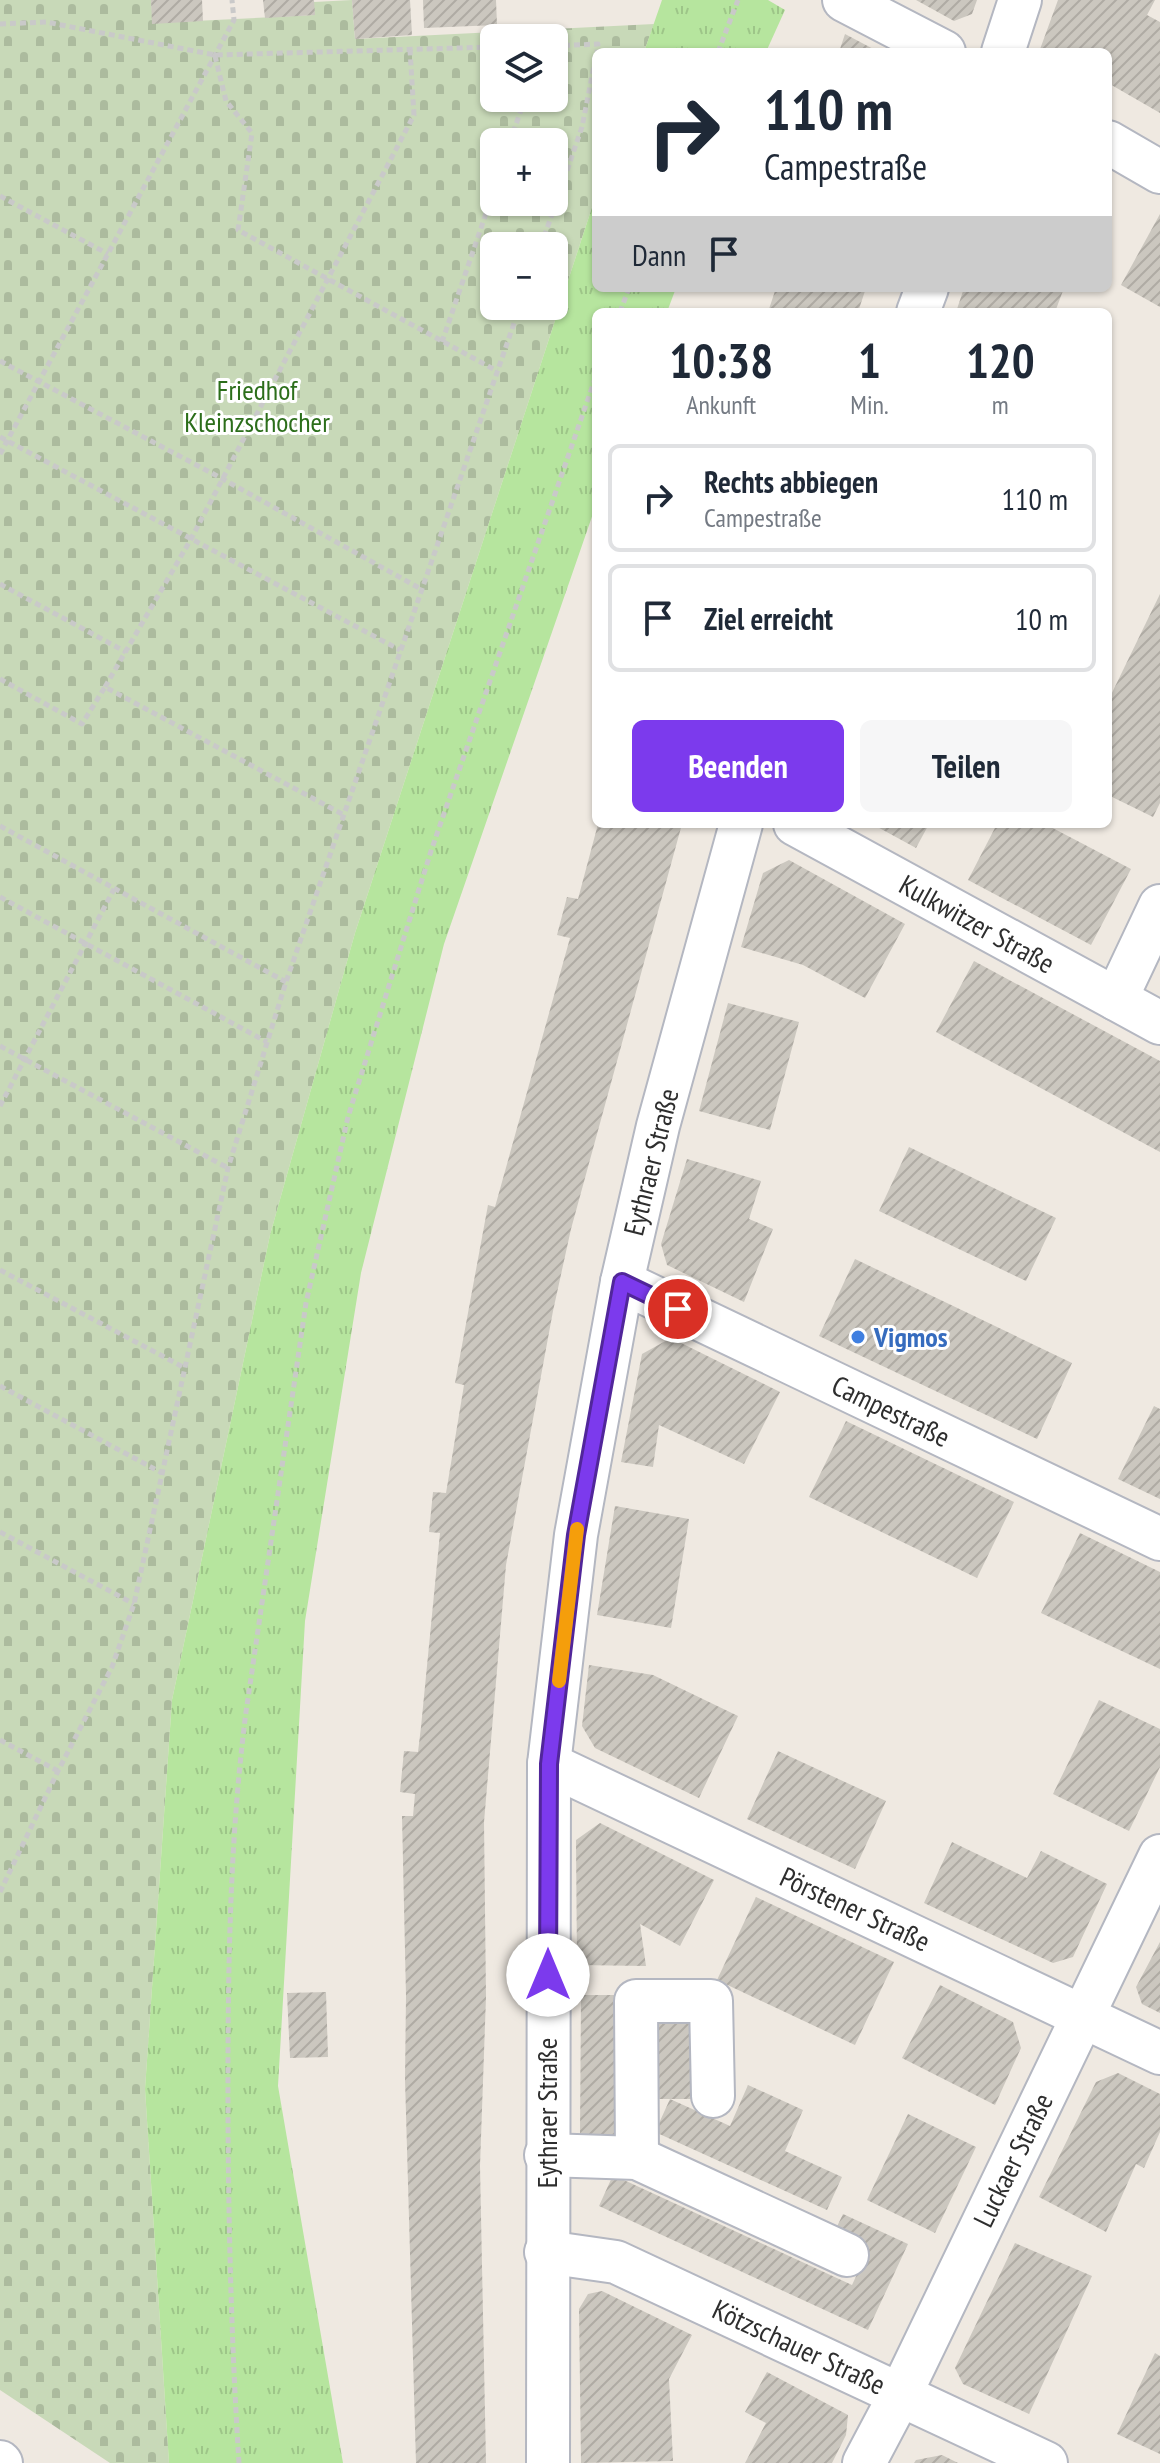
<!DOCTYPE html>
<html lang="de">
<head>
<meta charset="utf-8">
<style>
  body { margin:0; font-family:"PT Sans Narrow",sans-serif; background:#f6f6f7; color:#1f2937; height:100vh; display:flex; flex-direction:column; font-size:30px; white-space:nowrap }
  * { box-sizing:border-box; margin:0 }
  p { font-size:26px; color:#747a83 }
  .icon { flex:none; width:44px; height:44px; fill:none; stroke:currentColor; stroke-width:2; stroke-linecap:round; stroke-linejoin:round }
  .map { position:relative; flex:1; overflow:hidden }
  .panel { position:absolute; left:592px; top:308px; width:520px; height:520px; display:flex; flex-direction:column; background:#fff; border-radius:12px; box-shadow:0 2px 6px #0004 }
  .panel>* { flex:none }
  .hud { position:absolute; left:592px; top:48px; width:520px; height:244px; border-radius:12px; box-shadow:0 2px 6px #0004; background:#fff; color:#1f2937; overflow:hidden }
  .fabs { position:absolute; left:480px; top:24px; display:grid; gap:16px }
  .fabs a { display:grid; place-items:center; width:88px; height:88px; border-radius:12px; background:#fff; box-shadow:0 2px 6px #0004; font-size:40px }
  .pin { position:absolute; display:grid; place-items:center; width:68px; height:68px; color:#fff; margin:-34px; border:4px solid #fff; border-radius:50%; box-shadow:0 2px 8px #0007 }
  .me { position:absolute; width:88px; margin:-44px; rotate:0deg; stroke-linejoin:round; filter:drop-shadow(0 0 6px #0008) }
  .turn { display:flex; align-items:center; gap:28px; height:168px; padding:0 40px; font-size:36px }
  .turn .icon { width:104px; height:104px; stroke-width:2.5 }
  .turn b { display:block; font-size:56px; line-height:68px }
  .then { display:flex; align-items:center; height:76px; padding:0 40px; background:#0003; gap:16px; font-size:30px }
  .eta { display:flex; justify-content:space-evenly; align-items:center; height:136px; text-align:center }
  .eta b { font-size:48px; font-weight:700; line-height:56px }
  .button { display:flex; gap:16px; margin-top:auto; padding:16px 40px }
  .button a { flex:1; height:92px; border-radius:12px; background:#7c3aed; color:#fff; font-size:32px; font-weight:700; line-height:92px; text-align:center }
  .button a+a { background:#f6f6f7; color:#1f2937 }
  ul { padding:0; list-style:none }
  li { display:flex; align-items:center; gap:24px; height:108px; margin:0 16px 12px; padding:0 24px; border:4px solid #e0e1e3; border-radius:12px }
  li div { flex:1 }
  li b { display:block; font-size:30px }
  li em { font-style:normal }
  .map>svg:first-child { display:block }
</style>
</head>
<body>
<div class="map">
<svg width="1160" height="2463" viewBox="0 0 1160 2463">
  <defs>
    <pattern id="cemetery-stones" width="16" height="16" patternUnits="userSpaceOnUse" patternTransform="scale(2)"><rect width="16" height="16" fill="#c8d9b8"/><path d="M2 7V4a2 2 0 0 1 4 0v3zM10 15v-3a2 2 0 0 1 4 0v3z" fill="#acbb9e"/></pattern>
    <pattern id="park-tufts" width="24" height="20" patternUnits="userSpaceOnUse" patternTransform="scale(2)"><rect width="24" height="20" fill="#b6e59e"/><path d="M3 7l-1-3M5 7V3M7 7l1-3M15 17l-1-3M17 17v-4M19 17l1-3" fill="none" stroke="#9dc588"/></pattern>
    <pattern id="building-hatch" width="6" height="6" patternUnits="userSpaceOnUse" patternTransform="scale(2)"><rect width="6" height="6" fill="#cbc7bf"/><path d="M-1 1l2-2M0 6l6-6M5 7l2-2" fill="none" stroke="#afaba4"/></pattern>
  </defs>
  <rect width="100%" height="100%" fill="#efe9e1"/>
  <path fill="url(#cemetery-stones)" fill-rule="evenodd" d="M0 0H151L153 23 314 15V2L352 0 355 39 654 24 644 52H596V195L355 933 270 1235 172 1700 145 2089 169 2463H110L0 2390ZM494 38H554V98H494ZM494 142H554V202H494ZM494 246H554V306H494Z"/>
  <g fill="url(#park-tufts)">
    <polygon points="662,0 768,0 785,10 766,52 644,52"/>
    <polygon points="596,195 596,288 676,288 667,312 596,312 596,505 444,944 361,1273 305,1621 278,2086 343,2463 169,2463 145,2089 172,1700 270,1235 355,933"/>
  </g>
  <g fill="url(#building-hatch)">
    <polygon points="151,0 202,0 203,21 152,24"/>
    <polygon points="263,0 314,0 315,15 265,18"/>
    <polygon points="352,0 410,0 412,35 355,39"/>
    <polygon points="423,0 496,0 497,25 424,28"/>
    <polygon points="916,0 977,0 972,14 954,21"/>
    <polygon points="1058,0 1155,0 1147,15 1160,22 1160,113 1108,83 1108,52 1039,52"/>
    <polygon points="845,34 879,52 839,52"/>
    <polygon points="1160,214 1160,307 1121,285"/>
    <polygon points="776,288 866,288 858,312 768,312"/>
    <polygon points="964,288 1064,288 1055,312 956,312"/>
    <polygon points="1160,594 1160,803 1153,817 1108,795 1108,701"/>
    <polygon points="598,824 682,824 571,1229 553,1311 506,1565 484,1822 486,1997 480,2166 486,2463 416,2463 405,2079 406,1996 402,1816 413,1816 415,1794 400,1792 404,1751 418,1752 421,1727 440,1533 429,1532 433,1492 446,1493 464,1385 455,1383 488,1205 495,1207 570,938 557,935 567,897 578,899"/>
    <polygon points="872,824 929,824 916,848"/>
    <polygon points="997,824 1045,824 1131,869 1091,945 968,880"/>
    <polygon points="789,860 905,924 865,998 803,965 741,947 763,873"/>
    <polygon points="974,961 1160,1061 1160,1152 936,1032"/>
    <polygon points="728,1003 799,1022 770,1130 699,1111"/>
    <polygon points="909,1147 1056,1218 1026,1281 879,1211"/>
    <polygon points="687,1159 761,1181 749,1219 773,1229 744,1302 667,1265 661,1244"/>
    <polygon points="855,1259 1072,1363 1037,1439 819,1336"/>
    <polygon points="671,1338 780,1392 744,1464 659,1425 653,1467 621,1462 642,1354"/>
    <polygon points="1154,1406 1160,1409 1160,1499 1118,1479"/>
    <polygon points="846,1421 1014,1502 977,1578 809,1497"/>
    <polygon points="615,1506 689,1519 671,1628 597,1615"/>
    <polygon points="1080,1533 1160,1572 1160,1669 1041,1613"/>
    <polygon points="589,1665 653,1675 738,1716 699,1798 595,1748 582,1726"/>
    <polygon points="1099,1700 1160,1729 1160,1767 1129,1831 1053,1794"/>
    <polygon points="778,1751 886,1801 855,1869 747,1819"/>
    <polygon points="600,1823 714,1880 680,1946 640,1924 646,1966 577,1965 576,1840"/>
    <polygon points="952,1842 1027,1878 1041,1851 1107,1884 1073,1957 1053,1963 924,1903"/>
    <polygon points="756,1897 894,1962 855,2045 717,1980"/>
    <polygon points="1160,1942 1160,2013 1142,2004 1136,1987"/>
    <polygon points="940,1985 1013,2022 1021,2048 995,2105 902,2058"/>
    <polygon points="326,1992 328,2057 290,2058 287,1993"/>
    <polygon points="581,1995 615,1995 615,2135 580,2135"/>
    <rect x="658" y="2013" width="38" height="86"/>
    <polygon points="1118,2073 1160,2094 1160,2132 1144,2168 1136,2164 1106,2232 1039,2197 1096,2082"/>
    <polygon points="748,2085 803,2110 785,2151 842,2177 827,2210 655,2132 670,2099 730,2126"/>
    <polygon points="908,2114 976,2147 935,2233 867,2200"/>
    <polygon points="613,2175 852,2285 867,2253 832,2237 843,2214 908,2244 868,2330 599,2206"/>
    <polygon points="1015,2243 1092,2276 1029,2414 963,2384 955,2368"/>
    <polygon points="602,2291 692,2335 669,2379 673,2461 581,2463 579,2309 588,2294"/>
    <polygon points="1155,2353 1160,2356 1160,2454 1117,2434"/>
    <polygon points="767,2372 848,2415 846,2435 832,2463 745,2463 766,2423 745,2412"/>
    <polygon points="942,2455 958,2463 914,2463 916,2460"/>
  </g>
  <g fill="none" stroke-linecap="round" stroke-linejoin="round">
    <defs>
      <g id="minor">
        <polyline points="844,0 944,52"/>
        <polyline points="1003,52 1020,0"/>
        <polyline points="1108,142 1160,172"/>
        <polyline points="918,312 927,288"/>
        <polyline points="795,824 1160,1023"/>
        <polyline points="1116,999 1160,906"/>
        <polyline points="622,1282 1160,1539"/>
        <polyline points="549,1764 1160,2053"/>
        <polyline points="546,2155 637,2158 847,2255"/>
        <polyline points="637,2158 636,2001 711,2001 713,2096"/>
        <polyline points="546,2252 616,2262 1046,2463"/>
        <polyline points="0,2462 1,2463"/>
        <polyline points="548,2463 549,1764 576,1535 622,1282 658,1126 741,824"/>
        <polyline points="864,2463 900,2395 1160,1856"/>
      </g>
    </defs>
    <use href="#minor" stroke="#b4b7c1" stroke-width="46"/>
    <g stroke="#c9c9c9" stroke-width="5" stroke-dasharray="6 4" stroke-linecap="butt">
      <polyline points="0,24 46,22 215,55 494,47"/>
      <polyline points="554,46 598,44 597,52"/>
      <polyline points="718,52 738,0"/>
      <polyline points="215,56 226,101 252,133 238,230 497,371"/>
      <polyline points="510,142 525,98"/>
      <polyline points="0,196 108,254"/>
      <polyline points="541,246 582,127 596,56"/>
      <polyline points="620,312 629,288"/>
      <polyline points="442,342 494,190"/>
      <polyline points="0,361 221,478 421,589"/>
      <polyline points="0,437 400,650"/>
      <polyline points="0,454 234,20 232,0"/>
      <polyline points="0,584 126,652"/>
      <polyline points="0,679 82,724 105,687 344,815"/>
      <polyline points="105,687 191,539 414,115 410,50"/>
      <polyline points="0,826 286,982"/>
      <polyline points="0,897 267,1042"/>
      <polyline points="0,1046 228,1168"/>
      <polyline points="0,1106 114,889"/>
      <polyline points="0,1270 185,1368"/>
      <polyline points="0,1386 162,1473"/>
      <polyline points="0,1532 134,1604"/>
      <polyline points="0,1740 58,1771"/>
      <polyline points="0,1892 58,1771 112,1667 134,1604 228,1168 286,982 520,306"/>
      <path d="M239 2463C231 2338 228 2213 228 2087 228 1962 230 1836 246 1712L306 1303 348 1117 431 851 596 376"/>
    </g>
    <use href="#minor" stroke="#fff" stroke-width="42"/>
  </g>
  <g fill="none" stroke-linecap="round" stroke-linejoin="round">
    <defs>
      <polyline id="route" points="548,1975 549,1764 576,1535 622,1282 678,1309"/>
    </defs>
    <use href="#route" stroke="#51269a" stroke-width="20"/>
    <use href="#route" stroke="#7c3aed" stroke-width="14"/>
    <polyline stroke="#f59e0b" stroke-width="14" points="559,1681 577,1529"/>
  </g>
  <circle fill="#3f7fe0" stroke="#fff" stroke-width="3" cx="858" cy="1337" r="8"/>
  <g text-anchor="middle" stroke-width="6" stroke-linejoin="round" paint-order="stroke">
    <g font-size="28" fill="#2c6e1b" stroke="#fff">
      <text x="257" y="400">Friedhof<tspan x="257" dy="32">Kleinzschocher</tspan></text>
    </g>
    <g font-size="28" fill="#2e2e2e" stroke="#fff">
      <text transform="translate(977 924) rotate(29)" y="10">Kulkwitzer Straße</text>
      <text transform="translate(651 1162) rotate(-76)" y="10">Eythraer Straße</text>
      <text transform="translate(891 1411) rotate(26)" y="10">Campestraße</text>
      <text transform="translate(855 1909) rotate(25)" y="10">Pörstener Straße</text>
      <text transform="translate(547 2113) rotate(-90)" y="10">Eythraer Straße</text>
      <text transform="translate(1013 2160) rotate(-64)" y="10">Luckaer Straße</text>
      <text transform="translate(799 2347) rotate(25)" y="10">Kötzschauer Straße</text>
    </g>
    <g font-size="28" font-weight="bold" fill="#366cbe" stroke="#fff" text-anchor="start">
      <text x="874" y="1347">Vigmos</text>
    </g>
  </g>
</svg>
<div class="fabs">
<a><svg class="icon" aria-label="layers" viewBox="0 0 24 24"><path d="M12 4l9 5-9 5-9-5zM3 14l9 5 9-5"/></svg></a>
<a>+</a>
<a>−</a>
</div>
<div class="pin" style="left:678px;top:1309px;background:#d93025"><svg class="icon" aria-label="arrive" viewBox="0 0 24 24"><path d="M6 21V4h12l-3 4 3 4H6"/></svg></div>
<svg class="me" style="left:548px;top:1975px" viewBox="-20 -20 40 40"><circle r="19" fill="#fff"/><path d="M0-13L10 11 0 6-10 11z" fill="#7c3aed"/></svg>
<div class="hud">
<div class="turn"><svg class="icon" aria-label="right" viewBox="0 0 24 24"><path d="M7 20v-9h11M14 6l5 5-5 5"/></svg><div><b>110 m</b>Campestraße</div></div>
<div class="then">Dann<svg class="icon" aria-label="arrive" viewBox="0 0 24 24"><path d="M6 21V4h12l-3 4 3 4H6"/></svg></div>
</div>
<section class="panel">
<div class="eta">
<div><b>10:38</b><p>Ankunft</p></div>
<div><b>1</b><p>Min.</p></div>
<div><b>120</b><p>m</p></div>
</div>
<ul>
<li><svg class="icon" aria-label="right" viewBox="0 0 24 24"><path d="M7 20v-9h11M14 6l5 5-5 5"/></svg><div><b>Rechts abbiegen</b><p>Campestraße</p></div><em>110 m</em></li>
<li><svg class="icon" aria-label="arrive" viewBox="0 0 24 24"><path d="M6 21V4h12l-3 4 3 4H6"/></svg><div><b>Ziel erreicht</b></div><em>10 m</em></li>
</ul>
<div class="button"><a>Beenden</a><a>Teilen</a></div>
</section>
</div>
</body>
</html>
